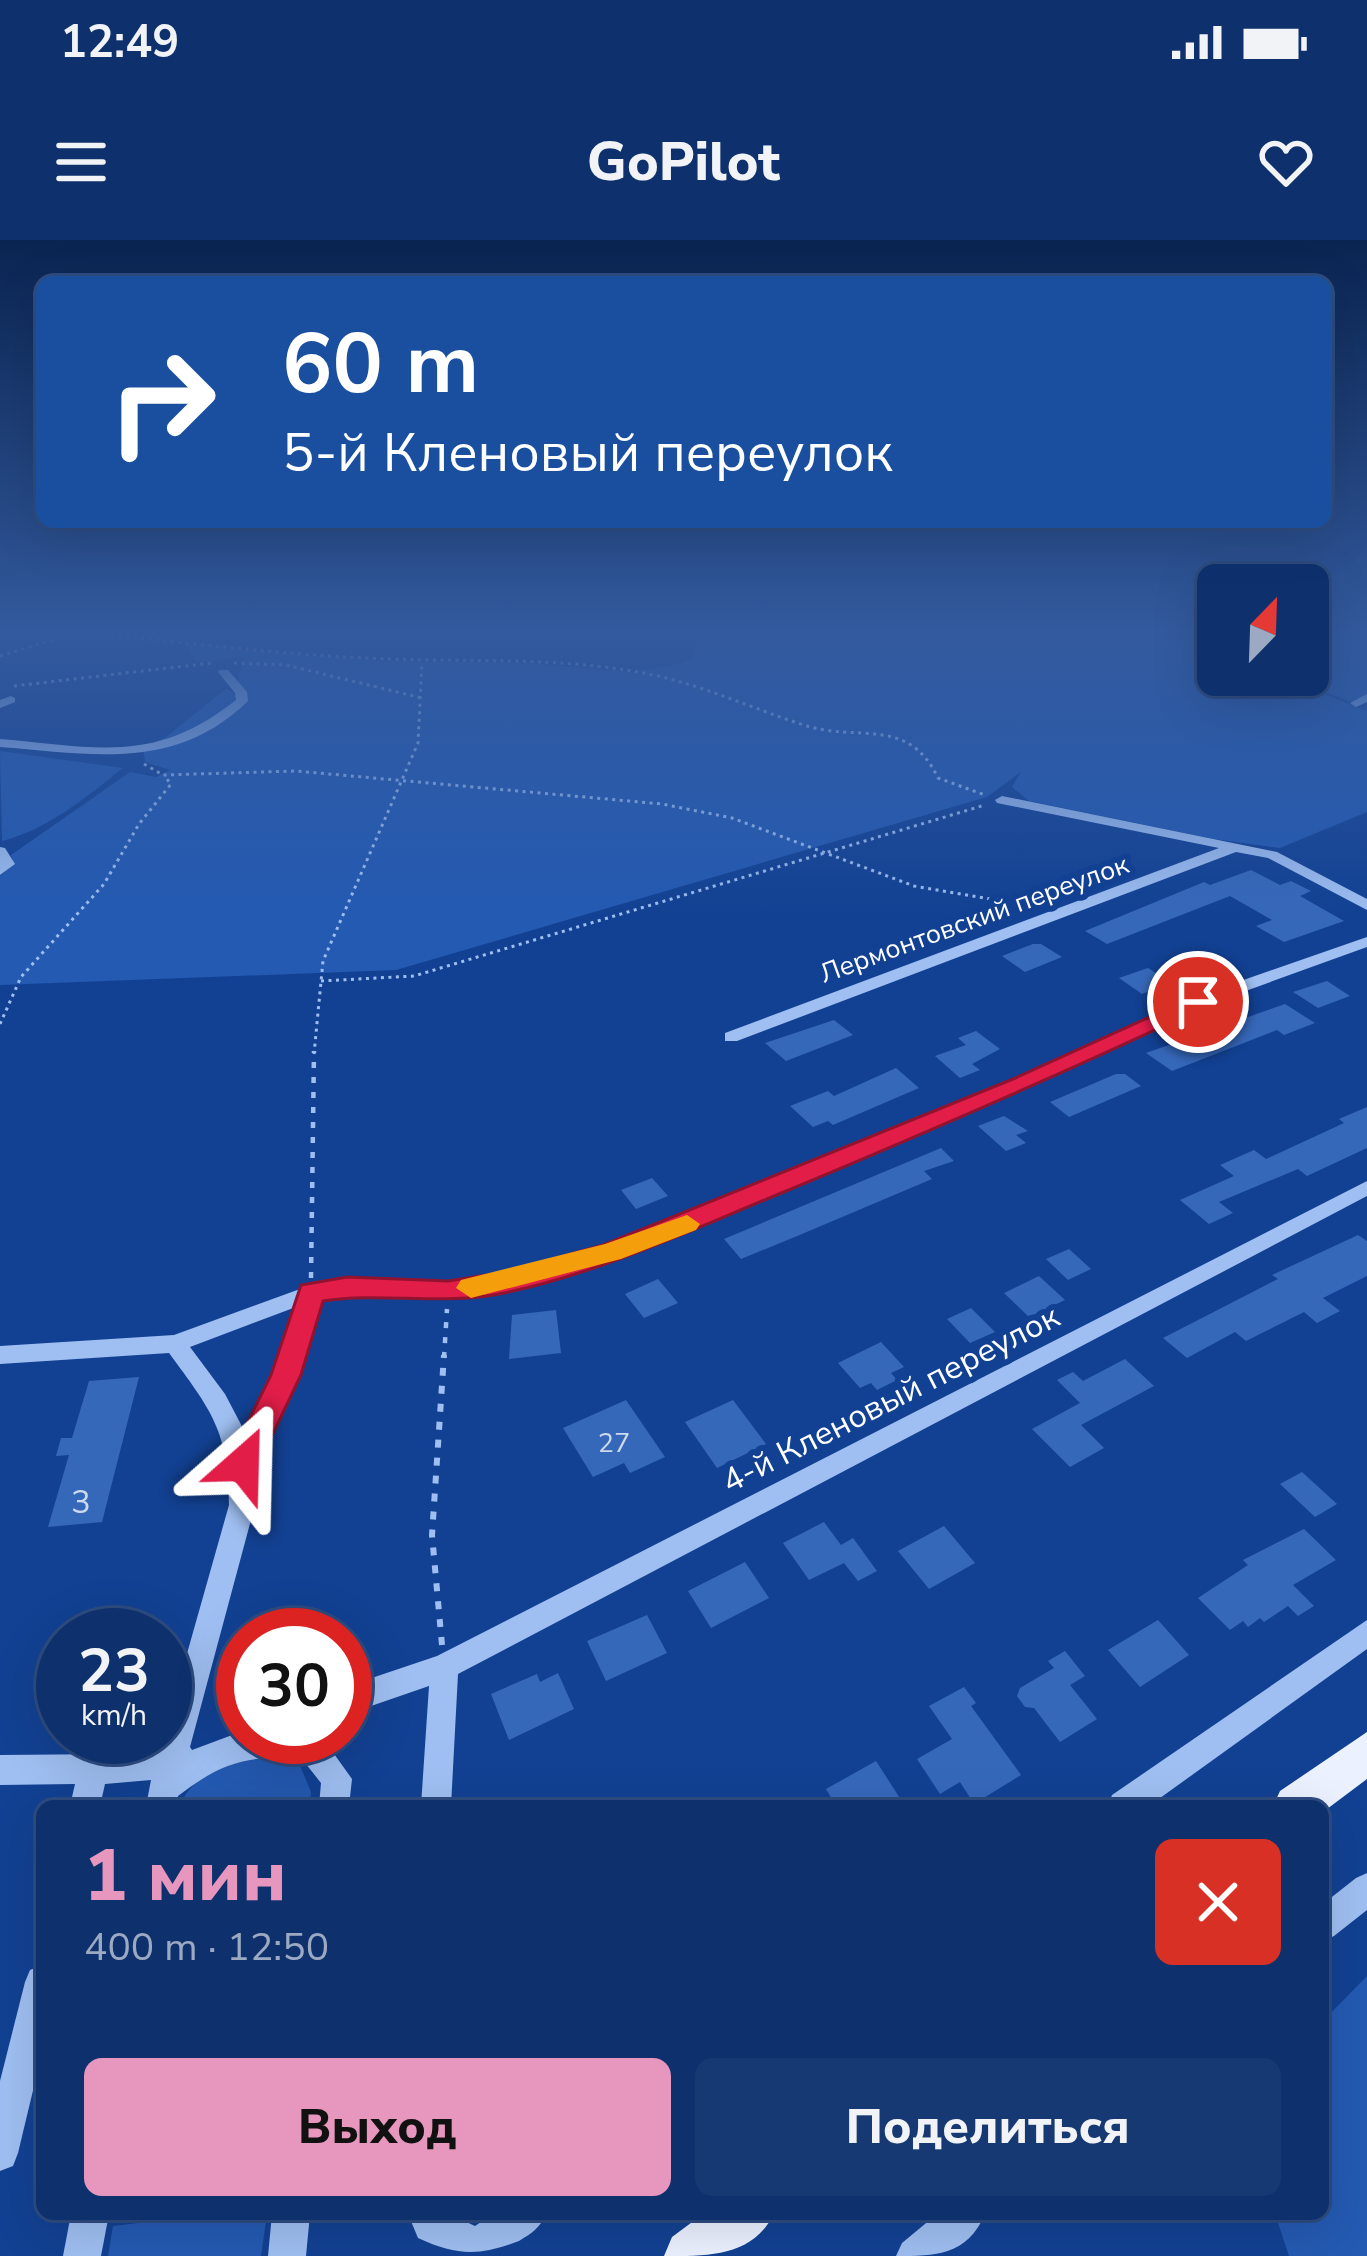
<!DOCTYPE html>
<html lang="ru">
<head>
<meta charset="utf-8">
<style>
  body { margin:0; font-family:"Nunito Sans",sans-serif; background:#173973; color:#f1f3f6; height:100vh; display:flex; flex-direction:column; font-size:45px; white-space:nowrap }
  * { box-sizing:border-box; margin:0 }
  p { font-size:39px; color:#9ba9c2 }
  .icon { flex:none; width:66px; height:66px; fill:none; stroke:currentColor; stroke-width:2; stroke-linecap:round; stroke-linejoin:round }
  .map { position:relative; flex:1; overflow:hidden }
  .side { position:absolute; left:36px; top:1560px; width:1293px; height:420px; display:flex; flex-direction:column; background:#0e316e; border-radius:18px; box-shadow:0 12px 48px #0002,0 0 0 3px #2e4c81 }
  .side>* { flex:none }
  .guide { position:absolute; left:36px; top:36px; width:1296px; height:252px; border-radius:18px; box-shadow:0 12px 48px #0002,0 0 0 3px #2e4c81; background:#1a4fa0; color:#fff; overflow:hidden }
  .needle { width:78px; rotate:23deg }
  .tools { position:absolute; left:1197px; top:324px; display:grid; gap:24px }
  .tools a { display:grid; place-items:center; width:132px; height:132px; border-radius:18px; background:#0e316e; box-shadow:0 12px 48px #0002,0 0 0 3px #2e4c81; font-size:60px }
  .speed { position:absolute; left:36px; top:1368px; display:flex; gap:24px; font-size:60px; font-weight:700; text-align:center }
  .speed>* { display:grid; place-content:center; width:156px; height:156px; border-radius:50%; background:#0e316e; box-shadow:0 12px 48px #0002,0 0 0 3px #2e4c81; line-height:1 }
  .speed small { font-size:30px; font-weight:400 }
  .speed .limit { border:18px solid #d22; background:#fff; color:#111 }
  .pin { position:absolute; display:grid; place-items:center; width:102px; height:102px; color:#fff; margin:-51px; border:6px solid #fff; border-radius:50%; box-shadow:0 3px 12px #0007 }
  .me { position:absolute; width:132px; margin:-66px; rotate:25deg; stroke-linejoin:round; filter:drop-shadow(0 0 9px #0008) }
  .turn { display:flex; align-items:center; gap:42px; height:252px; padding:0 48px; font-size:54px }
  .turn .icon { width:156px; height:156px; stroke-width:2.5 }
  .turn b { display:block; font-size:84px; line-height:102px }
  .round { display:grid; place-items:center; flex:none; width:126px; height:126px; border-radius:18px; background:#173973 }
  .overview { display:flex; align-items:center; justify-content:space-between; height:204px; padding:0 48px }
  h1 { font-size:72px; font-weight:800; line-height:90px; color:#e797bd }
  .button { display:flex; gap:24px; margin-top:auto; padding:24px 48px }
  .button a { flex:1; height:138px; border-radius:18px; background:#e797bd; color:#111; font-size:48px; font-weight:800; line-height:138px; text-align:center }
  .button a+a { background:#173973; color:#f1f3f6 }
  .status { display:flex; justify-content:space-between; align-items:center; height:84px; padding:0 60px; background:#0e316e; direction:ltr }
  .status svg { height:33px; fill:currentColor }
  header { display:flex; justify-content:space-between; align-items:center; height:156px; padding:0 48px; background:#0e316e; font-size:54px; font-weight:800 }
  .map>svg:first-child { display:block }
</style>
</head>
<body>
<div class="status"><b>12:49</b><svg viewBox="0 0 49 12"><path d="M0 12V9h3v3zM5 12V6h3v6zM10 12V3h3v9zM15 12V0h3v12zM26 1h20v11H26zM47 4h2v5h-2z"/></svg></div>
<header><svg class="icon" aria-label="menu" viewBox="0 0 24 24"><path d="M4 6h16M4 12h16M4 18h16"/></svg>GoPilot<svg class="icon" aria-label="heart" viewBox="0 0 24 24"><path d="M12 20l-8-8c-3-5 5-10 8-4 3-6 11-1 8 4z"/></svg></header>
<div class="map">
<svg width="1367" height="2016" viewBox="0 0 1367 2016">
  <rect width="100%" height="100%" fill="#124193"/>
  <g fill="#245ab2">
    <polygon points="701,395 1173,395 1218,412 1218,435 1274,435 1367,471 1367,572 1280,608 1214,599 1029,561 1012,547 1021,532 987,557 396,730 0,745 0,636 14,624 11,615 130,532 156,537 170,530 145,522 143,508 166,497 227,448 239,458 247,455 237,442 245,417 197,422 186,405 379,421 529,423 632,432 684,423 693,416"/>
    <polygon points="1308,395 1367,395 1367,457 1354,463 1280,435 1308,435"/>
    <path d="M0 511 123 528C88 556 47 590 2 601Z"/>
    <path d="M252 1516 299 1523 311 1552 310 1566H181C187 1537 228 1527 252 1516Z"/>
    <polygon points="1367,1736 1367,2016 1289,2016 1275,1974 1323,1974 1323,1781"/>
    <polygon points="215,1974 267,1974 261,2016 108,2016 113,1986"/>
  </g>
  <g fill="#3668ba">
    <polygon points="1251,630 1280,645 1291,641 1311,651 1300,656 1344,681 1284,702 1256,686 1272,680 1230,656 1107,704 1085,691 1204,642 1210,645"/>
    <polygon points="1033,704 1041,704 1062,717 1025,732 1002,716"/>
    <polygon points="1148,728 1171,743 1142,754 1119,738"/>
    <polygon points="1327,741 1350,756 1318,768 1293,752"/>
    <polygon points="1285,764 1315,783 1284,795 1277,790 1172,831 1146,813"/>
    <polygon points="834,780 853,795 786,821 765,803"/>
    <polygon points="976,791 1000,809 972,824 980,830 960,838 935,816 966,805 958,798"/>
    <polygon points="896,828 919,848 833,885 828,881 813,887 790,866 828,851 834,856"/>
    <polygon points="1116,834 1125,834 1141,846 1069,877 1050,862"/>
    <polygon points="1367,867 1367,908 1307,936 1298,929 1219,962 1233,973 1209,984 1180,960 1234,936 1220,925 1254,910 1266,919 1344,883 1339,879"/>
    <polygon points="1004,876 1028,891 1016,895 1026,903 1006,911 978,886"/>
    <polygon points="941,908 954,921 924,931 932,939 802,994 741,1019 724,999"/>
    <polygon points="652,938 668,956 636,969 621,950"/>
    <polygon points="1358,995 1367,1001 1367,1036 1323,1058 1340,1071 1317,1083 1304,1072 1246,1101 1235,1092 1187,1118 1163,1098 1278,1039 1272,1035"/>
    <polygon points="1069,1009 1091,1029 1068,1040 1046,1019"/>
    <polygon points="1039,1036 1065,1060 1029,1077 1004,1053"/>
    <polygon points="658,1039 678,1063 644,1078 625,1054"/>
    <polygon points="971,1068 995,1092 970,1103 947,1079"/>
    <polygon points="556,1070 561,1113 509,1119 512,1075"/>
    <polygon points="881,1102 904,1127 891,1133 897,1140 877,1150 871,1143 860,1148 838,1123"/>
    <polygon points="1125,1119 1154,1146 1081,1185 1104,1208 1070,1227 1032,1189 1080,1163 1057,1140 1073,1132 1083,1141"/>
    <polygon points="139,1137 102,1282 48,1287 69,1215 56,1216 61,1198 72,1198 89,1141"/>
    <polygon points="626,1160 665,1217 630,1233 624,1223 593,1237 563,1188"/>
    <polygon points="733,1160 766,1204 717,1228 685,1182"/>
    <polygon points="1302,1232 1337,1264 1315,1277 1280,1244"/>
    <polygon points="824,1282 841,1305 853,1298 877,1331 858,1341 844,1323 809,1340 783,1303"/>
    <polygon points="944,1286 975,1323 929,1349 898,1311"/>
    <polygon points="1304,1289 1336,1320 1293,1345 1314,1366 1298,1376 1288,1366 1264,1382 1260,1378 1248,1387 1243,1381 1230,1390 1198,1358 1248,1325 1243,1320"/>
    <polygon points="745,1322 769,1358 711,1388 688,1351"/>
    <polygon points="647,1375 667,1413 606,1441 587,1401"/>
    <polygon points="1158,1380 1189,1415 1140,1447 1108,1410"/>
    <polygon points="1065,1411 1085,1436 1070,1445 1097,1479 1060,1502 1034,1468 1025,1467 1017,1456 1020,1448 1054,1428 1048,1421"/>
    <polygon points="558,1433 574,1469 509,1500 491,1454 537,1434 540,1442"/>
    <polygon points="964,1447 976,1463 971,1466 1021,1535 974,1564 960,1542 940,1554 917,1519 952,1499 929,1466"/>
    <polygon points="876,1521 905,1566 836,1566 826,1549"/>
  </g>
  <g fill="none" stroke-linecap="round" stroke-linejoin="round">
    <g stroke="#9fbff2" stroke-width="3" stroke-dasharray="3 4.5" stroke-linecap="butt">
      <path d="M104 395C191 403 279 414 367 418 463 423 563 415 658 436 709 448 754 469 804 485 858 503 908 475 938 538L985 555"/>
      <polyline points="0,416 69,395"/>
      <polyline points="234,423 286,425 422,458"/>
      <polyline points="14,446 211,423"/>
      <polyline points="144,524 163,535 296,531 662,564 732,578 914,646 1031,666"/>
      <polyline points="321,741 414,736 985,565"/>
      <polyline points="0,784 21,737 104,644 139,584 171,544 165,537"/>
      <polyline points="314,814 323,721 418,503 422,422"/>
    </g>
    <g stroke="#9fbff2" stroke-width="4.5" stroke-dasharray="6 9" stroke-linecap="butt">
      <polyline points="311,1038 314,811"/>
      <polyline points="444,1118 447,1069"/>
    </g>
    <polyline stroke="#9fbff2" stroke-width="6" stroke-dasharray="8 10" stroke-linecap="butt" points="442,1405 432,1295 444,1115"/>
    <g fill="#9fbff2" fill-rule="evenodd">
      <path d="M220 430H228L247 452 248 461C175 532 92 514 0 507V499C97 507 154 525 236 460L235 453 218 432Z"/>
      <polygon points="1367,454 1367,462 1356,467 1350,463"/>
      <polygon points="11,456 15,458 15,462 0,468 0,460"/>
      <polygon points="1002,556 1277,612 1367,659 1367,670 1268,618 1236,612 737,801 725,801 725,793 1219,608 997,563 995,560"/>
      <polygon points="0,607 5,608 15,624 0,635"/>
      <path d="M1367 697V707L1204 766 1028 848 618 1017 506 1050 449 1059 347 1055 320 1059 298 1135 253 1229 255 1265 190 1507 192 1510 243 1491V1497H322L352 1539 349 1566H319L321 1543 302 1519C248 1514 221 1523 178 1556L176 1566H146L151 1540 105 1544 100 1566H70L75 1544 0 1545V1515L113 1514 160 1509 229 1265C229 1191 211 1170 169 1113L0 1124V1106L174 1095 311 1045 347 1039 449 1043 506 1034 604 1006 1016 840 1192 758ZM296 1067 274 1135 246 1194 225 1154 190 1107Z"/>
      <polygon points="1367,941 1367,956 458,1434 451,1566 421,1566 429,1446 345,1475 345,1447 437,1416"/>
      <polygon points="1367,1380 1367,1409 1149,1566 1108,1566 1112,1555"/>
      <polygon points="1367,1633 1367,1670 1334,1696 1323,1701 1323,1664 1356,1638"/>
      <polygon points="42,1725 42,1813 18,1913 13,1926 0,1931 0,1841 25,1742 30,1730"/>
      <polygon points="71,1974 109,1974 101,2016 63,2016"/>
      <polygon points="272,1974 310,1974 306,2016 268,2016"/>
      <path d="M408 1974H449L475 1986 493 1974H546C540 1988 532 1993 519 2001 480 2016 457 2016 418 1998Z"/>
      <path d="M937 1974H985C967 2016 935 2016 896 2016L902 2003Z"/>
    </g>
    <g fill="#ebf1ff" fill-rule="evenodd">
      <polygon points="1367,1492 1367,1539 1323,1572 1323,1566 1273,1566 1280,1551"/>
      <path d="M703 1974H774C752 2016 711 2016 664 2016L672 1997Z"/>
    </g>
  </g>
  <linearGradient id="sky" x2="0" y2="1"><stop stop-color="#0a2451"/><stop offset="0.58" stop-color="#335a9e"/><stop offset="1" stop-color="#335a9e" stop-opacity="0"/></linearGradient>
  <rect width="1367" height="677" fill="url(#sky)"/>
  <path fill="#e11d48" stroke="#92132f" stroke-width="3" d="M1198 755 1209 762 1206 766C1065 833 923 894 779 954 689 991 600 1033 504 1053 444 1066 383 1052 323 1061L301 1135 254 1233 243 1237 232 1233 227 1224 271 1135 301 1045 347 1037 448 1041 506 1032 603 1005 1013 839Z"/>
  <polygon fill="#f59e0b" points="687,975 700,984 696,990 621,1019 471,1058 456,1048 461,1040 605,1004"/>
  <g text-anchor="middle" stroke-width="12" stroke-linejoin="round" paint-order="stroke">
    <g font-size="27" fill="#fff" stroke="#124193">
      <text transform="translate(974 679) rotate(-20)" y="9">Лермонтовский переулок</text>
    </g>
    <g font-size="27" fill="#cdd9ee">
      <text x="614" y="1212">27</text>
    </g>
    <g font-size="33" fill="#fff" stroke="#124193">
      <text transform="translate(890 1158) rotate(-27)" y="12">4-й Кленовый переулок</text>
    </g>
    <g font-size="33" fill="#cdd9ee">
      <text x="81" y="1273">3</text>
    </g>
  </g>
</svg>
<div class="tools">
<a><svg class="needle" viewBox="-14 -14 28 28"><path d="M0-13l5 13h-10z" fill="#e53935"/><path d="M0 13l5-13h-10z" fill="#9ba9c2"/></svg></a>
</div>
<div class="speed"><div>23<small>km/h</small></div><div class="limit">30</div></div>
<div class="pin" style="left:1198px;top:762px;background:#d93025"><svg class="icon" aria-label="arrive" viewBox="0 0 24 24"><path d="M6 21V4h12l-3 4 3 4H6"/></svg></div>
<svg class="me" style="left:243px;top:1224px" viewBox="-20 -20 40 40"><path d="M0-17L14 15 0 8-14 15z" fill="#e11d48" stroke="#fff" stroke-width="4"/></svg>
<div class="guide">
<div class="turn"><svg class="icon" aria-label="right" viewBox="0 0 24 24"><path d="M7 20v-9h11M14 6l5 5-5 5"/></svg><div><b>60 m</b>5-й Кленовый переулок</div></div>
</div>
<section class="side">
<div class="overview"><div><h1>1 мин</h1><p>400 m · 12:50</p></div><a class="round" style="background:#d93025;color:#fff"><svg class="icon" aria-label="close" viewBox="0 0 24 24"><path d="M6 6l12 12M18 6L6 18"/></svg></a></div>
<div class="button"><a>Выход</a><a>Поделиться</a></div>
</section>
</div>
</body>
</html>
